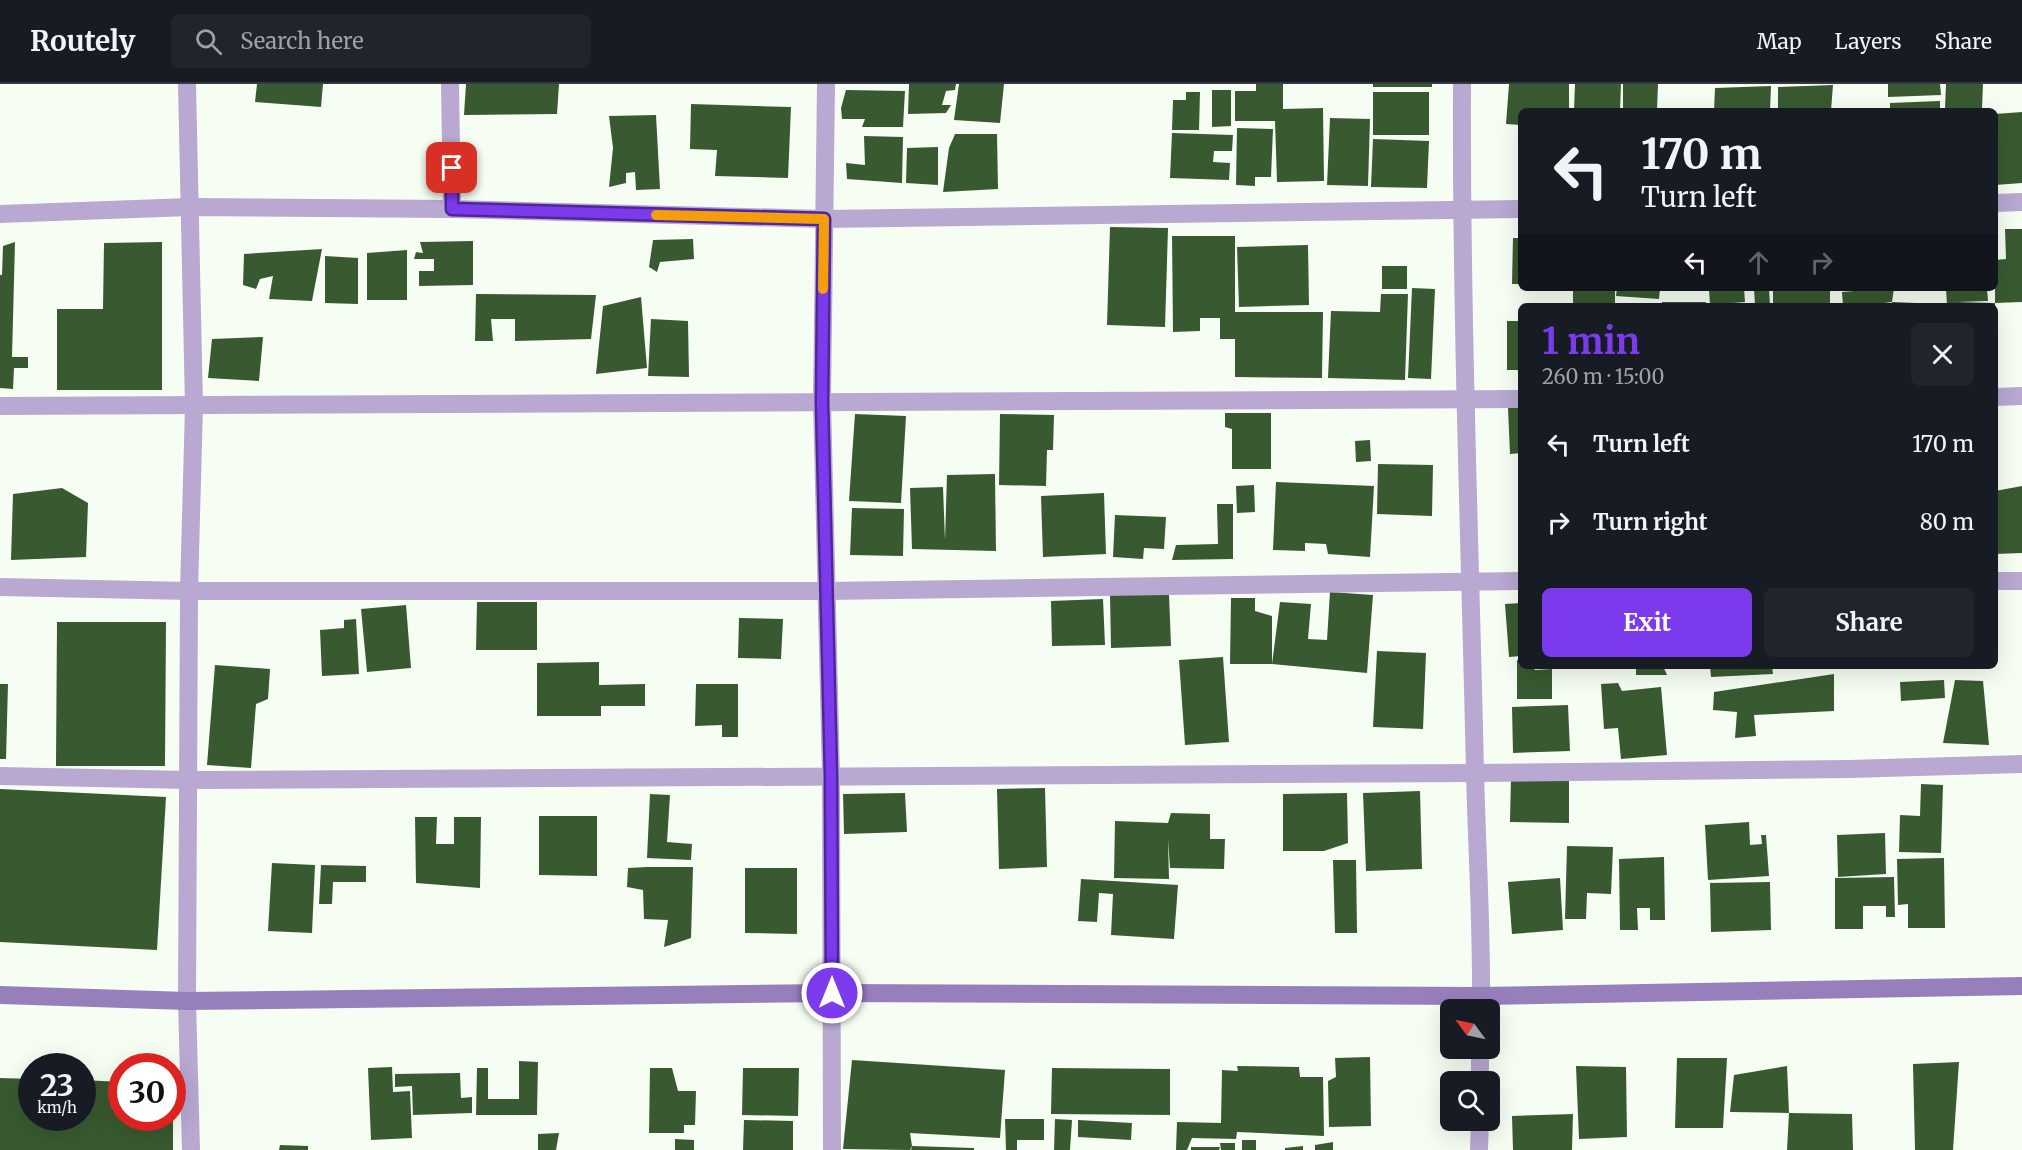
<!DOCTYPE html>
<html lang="en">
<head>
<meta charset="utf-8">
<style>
  body { margin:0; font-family:Merriweather,serif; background:#20242c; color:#f1f3f6; height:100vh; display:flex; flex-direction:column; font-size:22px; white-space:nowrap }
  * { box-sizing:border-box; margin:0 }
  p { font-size:20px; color:#9ea1a6 }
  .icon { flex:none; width:33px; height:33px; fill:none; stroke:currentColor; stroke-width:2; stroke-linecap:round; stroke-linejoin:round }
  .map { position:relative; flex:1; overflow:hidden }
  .side { position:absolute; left:1518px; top:219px; width:480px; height:366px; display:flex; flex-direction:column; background:#171b24; border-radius:9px; box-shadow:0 6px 24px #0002 }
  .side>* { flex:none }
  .hud { position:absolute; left:1518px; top:24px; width:480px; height:183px; border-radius:9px; box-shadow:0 6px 24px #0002; background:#171b24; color:#f1f3f6; overflow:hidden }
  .needle { width:39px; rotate:303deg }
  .controls { position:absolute; left:1440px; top:915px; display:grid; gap:12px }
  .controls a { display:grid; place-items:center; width:60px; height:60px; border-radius:9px; background:#171b24; box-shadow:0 6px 24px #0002; font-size:30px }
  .speed { position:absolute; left:18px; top:969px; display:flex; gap:12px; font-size:30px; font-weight:700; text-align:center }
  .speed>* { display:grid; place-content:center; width:78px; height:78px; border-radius:50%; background:#171b24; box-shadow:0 6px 24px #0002; line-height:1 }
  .speed small { font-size:15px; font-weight:400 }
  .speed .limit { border:9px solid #d22; background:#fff; color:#111 }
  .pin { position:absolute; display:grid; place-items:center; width:51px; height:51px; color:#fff; margin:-26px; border-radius:12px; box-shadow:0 3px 9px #0006 }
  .me { position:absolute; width:66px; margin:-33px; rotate:0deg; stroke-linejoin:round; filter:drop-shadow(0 0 4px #0008) }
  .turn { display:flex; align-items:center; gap:21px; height:126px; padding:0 24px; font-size:27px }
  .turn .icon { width:78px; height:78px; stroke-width:2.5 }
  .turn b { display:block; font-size:42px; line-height:51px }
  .lanes { display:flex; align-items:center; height:57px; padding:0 24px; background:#0003; justify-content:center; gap:30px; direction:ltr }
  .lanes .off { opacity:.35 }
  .round { display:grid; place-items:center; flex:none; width:63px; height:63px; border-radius:9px; background:#20242c }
  .overview { display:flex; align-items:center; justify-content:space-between; height:102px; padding:0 24px }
  h1 { font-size:36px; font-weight:700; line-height:45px; color:#7c3aed }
  .action { display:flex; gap:12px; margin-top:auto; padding:12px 24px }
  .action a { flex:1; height:69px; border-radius:9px; background:#7c3aed; color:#fff; font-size:24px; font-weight:700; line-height:69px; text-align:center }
  .action a+a { background:#20242c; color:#f1f3f6 }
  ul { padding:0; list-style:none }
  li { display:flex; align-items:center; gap:18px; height:78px; padding:0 24px }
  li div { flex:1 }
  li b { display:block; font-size:22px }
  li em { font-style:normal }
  header { display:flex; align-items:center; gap:36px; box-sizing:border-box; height:84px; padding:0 30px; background:#171b24; border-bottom:2px solid #363941 }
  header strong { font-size:28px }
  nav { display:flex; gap:33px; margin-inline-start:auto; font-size:21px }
  .search { width:420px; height:54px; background:#20242c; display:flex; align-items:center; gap:15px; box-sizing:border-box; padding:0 21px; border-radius:9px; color:#9ea1a6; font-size:22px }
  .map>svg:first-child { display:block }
</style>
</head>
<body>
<header>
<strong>Routely</strong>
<div class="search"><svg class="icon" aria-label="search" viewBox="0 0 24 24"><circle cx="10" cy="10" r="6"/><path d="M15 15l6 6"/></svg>Search here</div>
<nav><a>Map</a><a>Layers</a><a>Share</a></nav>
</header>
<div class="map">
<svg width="2022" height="1066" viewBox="0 0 2022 1066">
  <rect width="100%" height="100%" fill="#f6fef4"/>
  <g fill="#395a30">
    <polygon points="257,0 323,0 321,23 255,18"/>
    <polygon points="466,0 559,0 557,30 464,31"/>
    <polygon points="909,0 956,0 955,6 946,7 942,21 951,21 946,29 908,30"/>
    <polygon points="959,0 1004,0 1000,39 954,36"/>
    <polygon points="1256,0 1283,0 1283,25 1323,24 1324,97 1277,98 1275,37 1235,37 1235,7 1256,7"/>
    <rect x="1373" y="0" width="59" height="3"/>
    <polygon points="1509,0 1569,0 1569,27 1521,27 1521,41 1506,40"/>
    <polygon points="1575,0 1621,0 1620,27 1574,27"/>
    <polygon points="1623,0 1658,0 1657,26 1623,26"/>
    <polygon points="1888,0 1940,0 1941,11 1888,13"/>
    <polygon points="1946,0 1983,0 1982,25 1945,24"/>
    <polygon points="1833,1 1831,27 1778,27 1778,3"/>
    <polygon points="1771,2 1770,27 1714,27 1715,4"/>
    <polygon points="846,6 905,7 903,43 862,43 865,35 842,35 841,24"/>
    <polygon points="1212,6 1231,6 1231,42 1212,43"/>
    <polygon points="1186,8 1200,8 1199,46 1172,46 1173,16 1186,16"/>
    <rect x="1373" y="8" width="56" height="43"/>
    <polygon points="1940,17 1940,27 1890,27 1890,19"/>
    <polygon points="691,20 791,23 788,94 715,92 717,66 690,65"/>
    <polygon points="1707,24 1707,27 1668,27 1668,25"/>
    <polygon points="2022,28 2022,99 1995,101 1995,30"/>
    <polygon points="656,31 660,105 636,106 635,88 626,89 626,99 609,103 613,64 609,32"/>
    <polygon points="1330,34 1370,35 1368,102 1327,101"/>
    <polygon points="1237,44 1273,45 1271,93 1255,93 1255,102 1236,101"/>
    <polygon points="1172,49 1233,51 1232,67 1214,67 1213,78 1230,79 1229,96 1170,94"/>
    <polygon points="955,50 997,50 998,105 943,108 949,64"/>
    <polygon points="864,52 903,53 902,99 847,95 846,79 865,81"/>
    <polygon points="1373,55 1429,57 1427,104 1371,103"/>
    <polygon points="938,63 938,101 906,99 907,64"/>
    <polygon points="1110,143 1168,144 1165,243 1107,241"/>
    <polygon points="2005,145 2022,145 2022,218 1995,219 1995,222 1947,222 1946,204 1987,204 1988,217 1957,218 1995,219 1995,176 2006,175"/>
    <polygon points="1172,152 1235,152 1235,228 1323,228 1322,294 1235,293 1235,255 1220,255 1220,234 1200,234 1200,247 1173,248"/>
    <polygon points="1513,154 1521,154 1521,200 1512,200"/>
    <polygon points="693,155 694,175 660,178 657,188 649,183 653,156"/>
    <polygon points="473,157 473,201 419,202 419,187 434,187 434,175 414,175 416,168 423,169 420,158"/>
    <polygon points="15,158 12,273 28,273 28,284 14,284 13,305 0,304 0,191 2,191 3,162"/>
    <polygon points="162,158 162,306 57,306 57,225 103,225 104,159"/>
    <polygon points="1308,161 1309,221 1239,223 1237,163"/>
    <polygon points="322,165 312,217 269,215 273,192 260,195 256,205 243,201 244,170"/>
    <polygon points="407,166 407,216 367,216 367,169"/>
    <polygon points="325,172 358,174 358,220 325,219"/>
    <rect x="1382" y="182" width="25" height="23"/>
    <polygon points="1412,204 1435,205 1431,295 1408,294"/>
    <rect x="1573" y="204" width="42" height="18"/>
    <polygon points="1617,204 1660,204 1659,215 1616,212"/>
    <polygon points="1744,204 1745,218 1710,221 1709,205"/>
    <polygon points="1754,204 1769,204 1770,222 1755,222"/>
    <polygon points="1892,204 1894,204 1892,218 1941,220 1941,222 1892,222 1892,218 1862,222 1843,222 1842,208"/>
    <rect x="1773" y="206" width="57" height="16"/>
    <polygon points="476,210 596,211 591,255 515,257 515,235 491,235 493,257 475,257"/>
    <polygon points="1381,210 1408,210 1405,296 1328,294 1331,227 1380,228"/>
    <polygon points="641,213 647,284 596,290 603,222"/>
    <rect x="1662" y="218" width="44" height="4"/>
    <rect x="1619" y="220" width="30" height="2"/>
    <polygon points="651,235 688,237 689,293 648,292"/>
    <rect x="1507" y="237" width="14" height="49"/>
    <polygon points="263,253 259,297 208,294 212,255"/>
    <polygon points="1521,317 1521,369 1510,370 1508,324"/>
    <polygon points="1225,329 1271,329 1271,385 1232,385 1232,345 1225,343"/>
    <polygon points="855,330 906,332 901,419 849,417"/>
    <polygon points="1000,330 1054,331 1053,366 1047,366 1046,402 999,401"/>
    <polygon points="1370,356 1371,377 1356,378 1355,357"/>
    <polygon points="1378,380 1433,381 1432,432 1377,430"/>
    <polygon points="995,390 996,467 912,465 910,404 943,403 945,456 947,391"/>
    <polygon points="1276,398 1374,402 1370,473 1328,470 1326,460 1305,459 1305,467 1273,466"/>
    <polygon points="1254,401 1255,428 1237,429 1236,402"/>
    <polygon points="2022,402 2022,469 1995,470 1995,407"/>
    <polygon points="62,404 88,419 86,473 11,476 13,410"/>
    <polygon points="1104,409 1106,470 1043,473 1041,412"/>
    <polygon points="1217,420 1233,420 1233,475 1172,476 1176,461 1218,460"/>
    <polygon points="852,424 904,425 903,472 850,471"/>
    <polygon points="1115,431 1166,433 1164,465 1144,464 1143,475 1113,473"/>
    <polygon points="1330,508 1373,511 1367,589 1272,580 1280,518 1311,520 1308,555 1327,556"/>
    <polygon points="1169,510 1171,562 1111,564 1110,511"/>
    <polygon points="1231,514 1255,514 1255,527 1272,532 1272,580 1230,580"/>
    <polygon points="1103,515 1105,561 1052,562 1051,517"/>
    <polygon points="477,518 537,518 537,566 476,566"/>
    <polygon points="1521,519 1521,572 1509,573 1505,520"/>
    <polygon points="406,521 411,584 367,588 361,525"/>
    <polygon points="739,534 783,535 781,575 738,574"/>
    <polygon points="356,535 359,590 322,592 320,546 344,544 344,536"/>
    <polygon points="57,538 166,538 165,682 56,682"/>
    <polygon points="1377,567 1426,569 1423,645 1373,643"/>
    <polygon points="1223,573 1229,658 1185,661 1179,576"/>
    <polygon points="1517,576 1521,576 1521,582 1533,582 1535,586 1552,585 1552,615 1517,615"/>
    <polygon points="599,578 599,601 645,600 645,622 601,622 601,632 537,632 537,579"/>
    <polygon points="215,581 270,585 268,615 256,620 251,684 207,681"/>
    <polygon points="1636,582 1663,582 1667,591 1636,591"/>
    <polygon points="1710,582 1772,582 1773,590 1711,593"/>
    <polygon points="1834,590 1834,627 1754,631 1756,652 1735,654 1737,628 1713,626 1714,608"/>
    <polygon points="1944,596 1945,614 1901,617 1900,598"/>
    <polygon points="1955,596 1983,597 1989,661 1943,659"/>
    <polygon points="1618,599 1622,607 1661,603 1667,671 1621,675 1618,644 1604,645 1601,600"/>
    <polygon points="0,600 8,600 6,675 0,675"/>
    <polygon points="696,600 738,600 738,653 722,653 722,641 695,642"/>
    <polygon points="1568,621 1570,667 1513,669 1512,623"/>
    <polygon points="1511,692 1569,693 1569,739 1510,738"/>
    <polygon points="1921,700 1943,701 1941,769 1899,768 1900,731 1920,732"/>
    <polygon points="1045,704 1047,783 999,785 997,705"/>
    <polygon points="0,705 166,713 157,866 0,858"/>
    <polygon points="1420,707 1422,785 1366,787 1363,709"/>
    <polygon points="905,709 907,748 844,750 843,710"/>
    <polygon points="1347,709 1348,759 1324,767 1283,767 1283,710"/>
    <polygon points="650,710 670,711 667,758 692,760 691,776 647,774"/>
    <polygon points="1171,729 1210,730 1210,755 1225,755 1224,785 1170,784 1168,755 1169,795 1114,794 1115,737 1168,739"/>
    <polygon points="539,732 597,732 597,792 539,791"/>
    <polygon points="415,733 437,733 436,760 454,760 454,733 481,733 480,804 416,799"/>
    <polygon points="1749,738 1750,761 1762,760 1761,751 1766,751 1769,792 1708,796 1705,741"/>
    <polygon points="1885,749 1886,790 1838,793 1837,751"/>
    <polygon points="1567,762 1613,763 1611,810 1587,809 1586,835 1565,835"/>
    <polygon points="1664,773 1665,836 1650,836 1650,824 1637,824 1638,846 1620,846 1619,775"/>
    <polygon points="1944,774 1945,844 1908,844 1908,820 1898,821 1897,775"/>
    <polygon points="1333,776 1356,776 1357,849 1335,849"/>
    <polygon points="272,779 315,781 312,849 268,847"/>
    <polygon points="321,781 366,782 366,798 333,798 332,820 319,820"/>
    <polygon points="647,783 693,783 691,854 664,863 668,836 644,835 643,806 627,803 628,784"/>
    <polygon points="745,784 797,784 797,850 745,849"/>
    <polygon points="1894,793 1895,833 1886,833 1886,822 1863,822 1863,845 1835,845 1835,794"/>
    <polygon points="1560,794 1563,846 1512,850 1508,798"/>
    <polygon points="1081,795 1178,801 1174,855 1111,851 1113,810 1099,809 1097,838 1078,837"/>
    <polygon points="1770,798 1771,846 1711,848 1710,799"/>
    <polygon points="1370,973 1371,1042 1329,1043 1328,997 1336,993 1335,974"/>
    <polygon points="1677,974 1727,974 1723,1044 1675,1044"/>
    <polygon points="852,976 1005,986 1000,1054 910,1049 912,1062 910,1066 843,1065"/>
    <polygon points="519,977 538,978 537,1031 476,1031 477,984 488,984 488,1015 519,1015"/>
    <polygon points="1959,978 1953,1066 1915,1066 1913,980"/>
    <polygon points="1237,982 1299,983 1300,993 1323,993 1324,1052 1237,1048 1236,1055 1192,1054 1187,1066 1176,1066 1177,1038 1221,1039 1222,986 1238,987"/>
    <polygon points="1576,982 1626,983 1627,1053 1579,1055"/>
    <polygon points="1787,982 1789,1029 1730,1028 1734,991"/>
    <polygon points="392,983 393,1008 410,1007 412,1054 371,1056 368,984"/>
    <polygon points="650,984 672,984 678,1007 696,1007 695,1041 684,1041 684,1049 649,1049"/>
    <polygon points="743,984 799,984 798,1032 742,1031"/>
    <polygon points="1052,984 1170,985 1170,1031 1051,1030"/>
    <polygon points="460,989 461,1014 472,1013 472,1029 413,1031 412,1002 395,1003 395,990"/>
    <polygon points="0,994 32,995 32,1034 82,1034 82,996 122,998 122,1034 173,1034 173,1066 0,1066"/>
    <polygon points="1789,1029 1852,1030 1853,1066 1787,1066"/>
    <polygon points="1573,1030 1572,1066 1513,1066 1512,1032"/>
    <polygon points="1005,1035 1044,1035 1044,1056 1017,1056 1017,1066 1006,1066"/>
    <polygon points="1055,1035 1072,1036 1070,1066 1054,1066"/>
    <polygon points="744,1036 793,1037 793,1066 743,1066"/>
    <polygon points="1078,1036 1132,1039 1131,1056 1078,1053"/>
    <polygon points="559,1049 556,1066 538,1066 538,1050"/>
    <polygon points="675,1055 694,1056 694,1066 675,1066"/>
    <rect x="1242" y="1056" width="14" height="10"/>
    <polygon points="1333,1058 1333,1066 1315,1066 1315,1061"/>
    <polygon points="1220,1059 1235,1059 1235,1066 1221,1066"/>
    <polygon points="280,1061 308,1062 308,1066 279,1066"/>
    <polygon points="912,1062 974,1064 974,1066 911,1066"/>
    <polygon points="1303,1062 1303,1066 1285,1066 1285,1064"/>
    <polygon points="1191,1063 1220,1063 1219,1066 1191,1066"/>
  </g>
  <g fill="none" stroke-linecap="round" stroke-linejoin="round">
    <g stroke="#b8a8d2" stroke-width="18">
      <polyline points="187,0 194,322 189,507 187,917 191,1066"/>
      <polyline points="450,0 452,125"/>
      <polyline points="826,0 822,317 831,692 832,1066"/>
      <path d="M1462 0C1461 230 1470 459 1475 688 1477 767 1482 847 1481 926"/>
      <polyline points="1995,119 2022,118"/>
      <polyline points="0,130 189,123 452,125 824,135 1521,125"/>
      <polyline points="1995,313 2022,312"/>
      <polyline points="0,322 1521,315"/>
      <polyline points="1995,497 2022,497"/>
      <polyline points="0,503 189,507 826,507 1521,497"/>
      <polyline points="0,692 188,696 1475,689 1849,685 2022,680"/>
      <polyline points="1480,998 1480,964"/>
      <polyline points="1479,1066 1480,1036"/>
    </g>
    <polyline stroke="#977fbc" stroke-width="18" points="0,911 187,917 832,909 1481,912 2022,902"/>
  </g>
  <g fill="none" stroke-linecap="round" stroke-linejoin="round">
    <defs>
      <polyline id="route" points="452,84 452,125 824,135 822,318 831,692 832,909"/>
    </defs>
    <use href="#route" stroke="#51269a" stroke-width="15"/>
    <use href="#route" stroke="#7c3aed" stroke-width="10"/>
    <polyline stroke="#f59e0b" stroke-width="10" points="656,131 824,135 823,205"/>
  </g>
</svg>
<div class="controls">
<a><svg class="needle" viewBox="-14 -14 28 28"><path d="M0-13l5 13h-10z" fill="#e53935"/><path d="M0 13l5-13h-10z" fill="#9ea1a6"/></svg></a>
<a><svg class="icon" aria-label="search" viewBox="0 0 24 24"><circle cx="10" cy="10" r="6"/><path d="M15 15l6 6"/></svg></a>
</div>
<div class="speed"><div>23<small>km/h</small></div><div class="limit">30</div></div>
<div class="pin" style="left:452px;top:84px;background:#d93025"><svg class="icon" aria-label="arrive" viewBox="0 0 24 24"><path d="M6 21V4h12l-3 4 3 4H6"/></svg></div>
<svg class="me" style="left:832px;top:909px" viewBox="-20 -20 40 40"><circle r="17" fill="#7c3aed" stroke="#fff" stroke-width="3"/><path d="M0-11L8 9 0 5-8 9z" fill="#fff"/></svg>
<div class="hud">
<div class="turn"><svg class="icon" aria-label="left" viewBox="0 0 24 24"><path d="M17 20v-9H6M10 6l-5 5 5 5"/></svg><div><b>170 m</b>Turn left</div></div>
<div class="lanes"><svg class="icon" aria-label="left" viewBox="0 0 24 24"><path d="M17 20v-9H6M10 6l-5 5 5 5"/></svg><svg class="icon off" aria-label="ahead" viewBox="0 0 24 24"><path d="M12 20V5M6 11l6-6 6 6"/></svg><svg class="icon off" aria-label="right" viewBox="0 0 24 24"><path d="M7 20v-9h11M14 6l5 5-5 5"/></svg></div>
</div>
<section class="side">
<div class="overview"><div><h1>1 min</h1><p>260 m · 15:00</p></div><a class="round"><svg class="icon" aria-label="close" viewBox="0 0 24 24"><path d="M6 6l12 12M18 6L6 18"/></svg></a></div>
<ul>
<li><svg class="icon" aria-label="left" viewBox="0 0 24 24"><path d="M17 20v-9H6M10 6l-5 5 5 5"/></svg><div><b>Turn left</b></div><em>170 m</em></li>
<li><svg class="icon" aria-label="right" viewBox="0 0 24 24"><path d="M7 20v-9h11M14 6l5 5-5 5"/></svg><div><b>Turn right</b></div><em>80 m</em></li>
</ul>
<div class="action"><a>Exit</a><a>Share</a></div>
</section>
</div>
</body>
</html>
